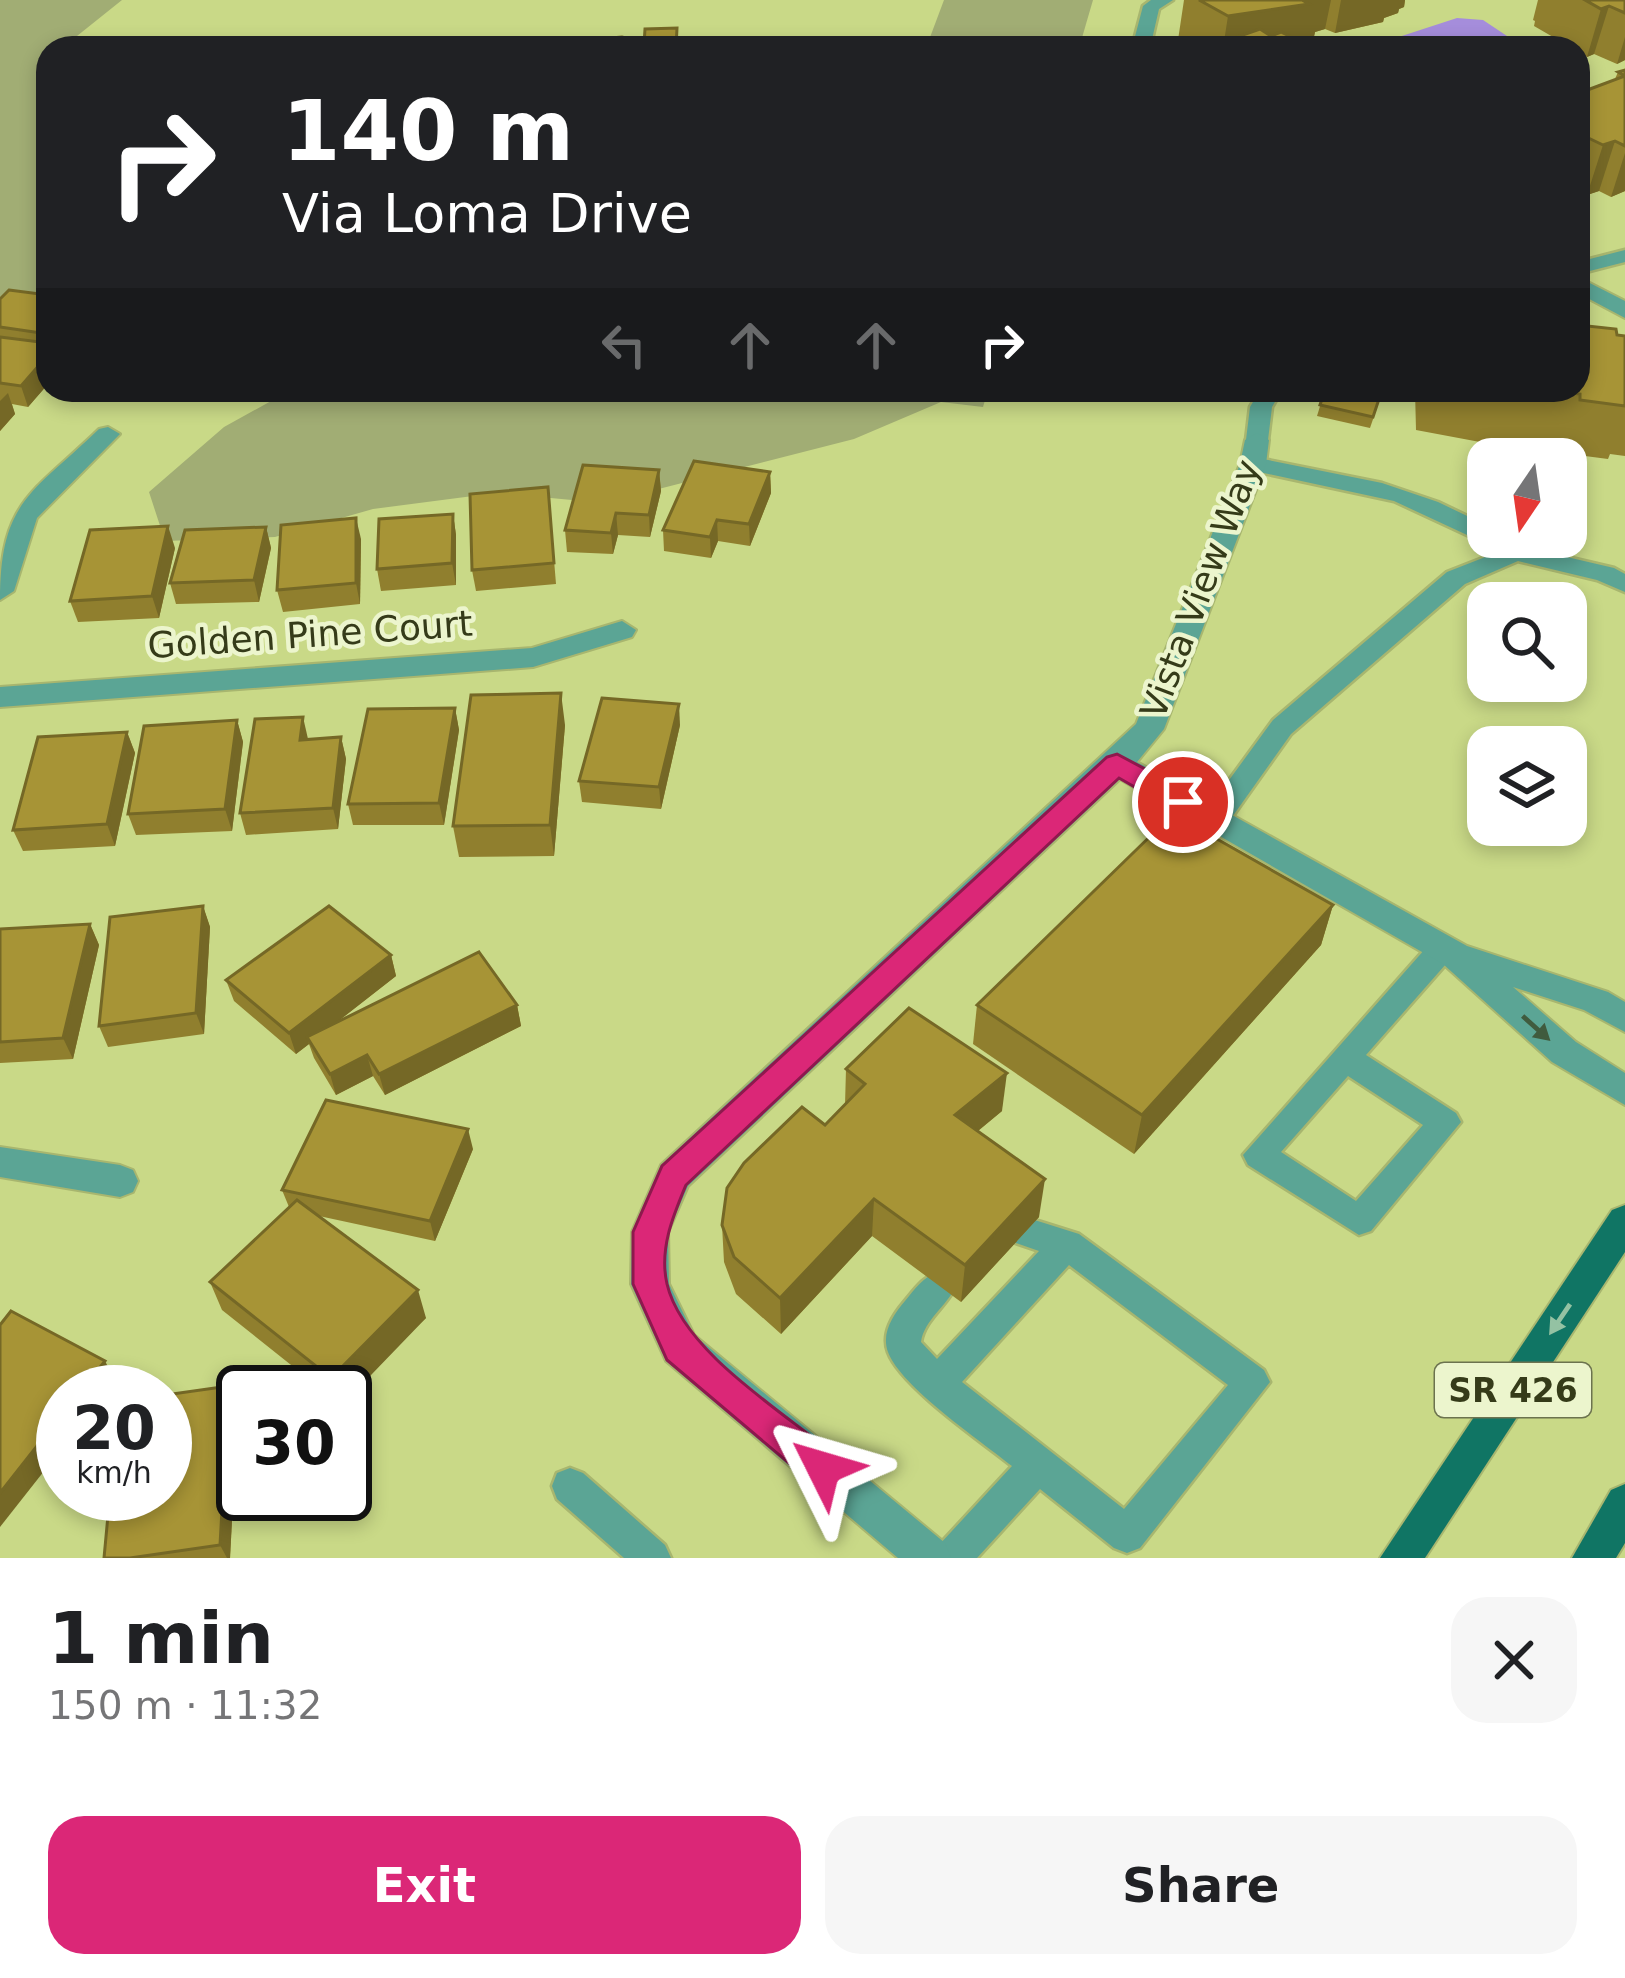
<!DOCTYPE html>
<html lang="en">
<head>
<meta charset="utf-8">
<style>
  body { margin:0; font-family:"DejaVu Sans",sans-serif; background:#f6f6f6; color:#202124; height:100vh; display:flex; flex-direction:column; font-size:45px; white-space:nowrap }
  * { box-sizing:border-box; margin:0 }
  p { font-size:39px; color:#757577 }
  .icon { flex:none; width:66px; height:66px; fill:none; stroke:currentColor; stroke-width:2; stroke-linecap:round; stroke-linejoin:round }
  .map { position:relative; height:1558px; overflow:hidden }
  .sheet { display:flex; flex-direction:column; background:#fff; flex:1 }
  .sheet>* { flex:none }
  .top-card { position:absolute; left:36px; top:36px; width:1554px; height:366px; border-radius:36px; box-shadow:0 6px 18px #0003; background:#202124; color:#fff; overflow:hidden }
  .needle { width:78px; rotate:193deg }
  .buttons { position:absolute; left:1467px; top:438px; display:grid; gap:24px }
  .buttons a { display:grid; place-items:center; width:120px; height:120px; border-radius:24px; background:#fff; box-shadow:0 6px 18px #0003; font-size:60px }
  .speed { position:absolute; left:36px; top:1365px; display:flex; gap:24px; font-size:60px; font-weight:700; text-align:center }
  .speed>* { display:grid; place-content:center; width:156px; height:156px; border-radius:50%; background:#fff; box-shadow:0 6px 18px #0003; line-height:1 }
  .speed small { font-size:30px; font-weight:400 }
  .speed .limit { border:6px solid #111; border-radius:18px; background:#fff; color:#111 }
  .pin { position:absolute; display:grid; place-items:center; width:102px; height:102px; color:#fff; margin:-51px; border:6px solid #fff; border-radius:50%; box-shadow:0 3px 12px #0007 }
  .me { position:absolute; width:132px; margin:-66px; rotate:310deg; stroke-linejoin:round; filter:drop-shadow(0 0 9px #0008) }
  .turn { display:flex; align-items:center; gap:42px; height:252px; padding:0 48px; font-size:54px }
  .turn .icon { width:156px; height:156px; stroke-width:2.5 }
  .turn b { display:block; font-size:84px; line-height:102px }
  .lanes { display:flex; align-items:center; height:114px; padding:0 48px; background:#0003; justify-content:center; gap:60px; direction:ltr }
  .lanes .off { opacity:.35 }
  .round { display:grid; place-items:center; flex:none; width:126px; height:126px; border-radius:36px; background:#f6f6f6 }
  .head { display:flex; align-items:center; justify-content:space-between; height:204px; padding:0 48px }
  h1 { font-size:72px; font-weight:700; line-height:90px }
  .button { display:flex; gap:24px; margin-top:auto; padding:24px 48px }
  .button a { flex:1; height:138px; border-radius:36px; background:#db2777; color:#fff; font-size:48px; font-weight:700; line-height:138px; text-align:center }
  .button a+a { background:#f6f6f6; color:#202124 }
  .map>svg:first-child { display:block }
</style>
</head>
<body>
<div class="map">
<svg width="1625" height="1558" viewBox="0 0 1625 1558">
  <rect width="100%" height="100%" fill="#c9d987"/>
  <g fill="#a1ad74">
    <polygon points="0,0 122,0 62,48 48,48 48,308 0,299"/>
    <polygon points="944,0 1093,0 1079,48 926,48"/>
    <polygon points="291,390 988,390 983,407 941,402 854,439 604,503 496,493 373,509 275,537 165,541 149,492 224,427"/>
  </g>
  <polygon fill="#a58ddb" points="1457,18 1483,20 1525,48 1365,48"/>
  <g fill="none" stroke-linecap="round" stroke-linejoin="round">
    <defs>
      <g id="service">
        <polygon points="1151,0 1173,0 1159,9 1150,48 1132,48 1143,6"/>
        <polygon points="1625,250 1625,262 1578,274 1578,262"/>
        <polygon points="1260,390 1282,390 1272,407 1268,440 1257,447 1246,440 1250,407"/>
        <polygon points="1253,457 1382,483 1438,502 1488,526 1488,537 1499,537 1488,543 1480,541 1394,501 1245,469 1242,464"/>
        <polygon points="1516,545 1614,568 1625,574 1625,592 1597,580 1518,561 1465,584 1291,734 1225,827 1205,827 1201,820 1205,813 1273,720 1447,572"/>
        <path d="M1443 937 1453 940 1458 948 1453 956 1366 1055 1456 1113 1461 1122 1371 1231 1359 1235 1248 1165 1243 1155 1433 940ZM1348 1076 1423 1125 1356 1201 1281 1152Z"/>
        <path d="M1025 1217 1079 1234 1264 1370 1270 1382 1140 1548 1127 1553 1114 1548 1040 1489 977 1558H933L939 1545 1012 1466C982 1442 900 1386 888 1352 881 1333 893 1315 905 1301 915 1289 923 1277 939 1271L951 1275 956 1286C947 1306 924 1320 921 1342L937 1359 1039 1251 1013 1242 1008 1232 1013 1222ZM1069 1265 1228 1385 1124 1509 962 1382Z"/>
        <polygon points="570,1468 583,1473 665,1545 671,1558 624,1558 557,1499 552,1486 557,1473"/>
      </g>
      <g id="minor">
        <polygon points="1578,277 1625,301 1625,318 1578,293"/>
        <path d="M108 427 120 434 37 518 14 591 0 600C0 500 33 493 99 429Z"/>
        <polygon points="1257,433 1269,440 1266,464 1164,729 1137,762 1467,946 1608,992 1625,1002 1625,1032 1584,1010 1513,987 1576,1042 1625,1073 1625,1105 1552,1062 1443,964 1120,779 688,1186 668,1232 669,1284 694,1335 945,1543 951,1558 898,1558 666,1361 631,1284 632,1232 661,1165 1136,724 1240,464 1245,440"/>
        <polygon points="622,621 636,630 632,637 533,667 0,707 0,687 532,648"/>
        <polygon points="0,1147 120,1165 133,1170 138,1181 133,1192 120,1197 0,1177"/>
      </g>
      <g id="primary">
        <polygon points="1625,1205 1625,1252 1425,1558 1380,1558 1612,1210"/>
        <polygon points="1625,1484 1625,1543 1616,1558 1572,1558 1611,1490"/>
      </g>
    </defs>
    <use href="#service" stroke="#a8b66f" stroke-width="5"/>
    <use href="#minor" stroke="#a8b66f" stroke-width="4"/>
    <use href="#primary" stroke="#a8b66f" stroke-width="4"/>
    <use href="#service" fill="#5ba595" fill-rule="evenodd"/>
    <use href="#minor" fill="#5ba595" fill-rule="evenodd"/>
    <use href="#primary" fill="#107564" fill-rule="evenodd"/>
  </g>
  <g fill="#907f2e">
    <polygon points="1184,0 1405,0 1404,7 1399,9 1398,13 1384,18 1383,22 1335,33 1325,29 1315,32 1313,41 1309,42 1319,48 1192,48 1178,40"/>
    <polygon points="1538,0 1625,0 1625,60 1617,64 1594,54 1587,57 1578,51 1578,48 1572,48 1534,26 1535,21 1533,20"/>
    <polygon points="1625,70 1625,191 1611,197 1599,191 1587,195 1578,191 1578,88 1590,89 1615,79 1618,72"/>
    <polygon points="48,295 48,384 28,407 12,404 15,414 0,431 0,299"/>
    <polygon points="1617,335 1625,336 1625,456 1610,454 1608,459 1562,453 1561,447 1497,440 1496,445 1416,430 1415,390 1578,390"/>
    <polygon points="1325,390 1383,390 1370,428 1317,416"/>
    <polygon points="659,470 661,491 650,537 618,535 613,554 567,552 565,530"/>
    <polygon points="770,472 771,493 750,546 718,541 711,558 664,551 663,530"/>
    <polygon points="548,487 556,584 476,591 472,570"/>
    <polygon points="453,514 456,535 456,585 381,591 377,569"/>
    <polygon points="266,527 271,548 259,602 176,604 170,583"/>
    <polygon points="361,539 360,604 283,612 277,590"/>
    <polygon points="175,548 159,618 78,622 70,601"/>
    <polygon points="455,708 459,730 444,825 353,825 348,804"/>
    <polygon points="237,720 243,742 232,831 136,835 128,814"/>
    <polygon points="565,725 554,856 459,857 453,826"/>
    <polygon points="680,725 661,809 582,802 579,781"/>
    <polygon points="127,732 135,753 115,846 23,851 13,830"/>
    <polygon points="341,737 346,759 338,829 246,835 240,813 308,739"/>
    <polygon points="1333,905 1321,945 1134,1154 973,1044 977,1005"/>
    <polygon points="203,906 210,927 204,1034 108,1047 99,1026"/>
    <polygon points="90,924 99,945 73,1059 0,1063 0,929"/>
    <polygon points="391,955 396,976 336,1023 517,1005 521,1026 385,1095 373,1076 336,1095 314,1058 309,1044 296,1054 234,1001 226,980"/>
    <polygon points="846,1069 1002,1111 978,1131 1039,1217 961,1302 872,1236 781,1334 736,1294 724,1262 722,1225 845,1105"/>
    <polygon points="473,1149 435,1241 319,1216 426,1318 345,1392 325,1392 222,1310 210,1282 289,1207 282,1190"/>
    <polygon points="229,1386 238,1405 230,1558 104,1558"/>
  </g>
  <g fill="#756826">
    <polygon points="1301,0 1331,0 1325,29 1315,32 1313,41 1302,44 1223,48 1228,16"/>
    <polygon points="1341,0 1405,0 1404,7 1399,9 1398,13 1384,18 1383,22 1335,33"/>
    <polygon points="1609,6 1594,54 1587,57 1601,9"/>
    <polygon points="1625,37 1625,60 1617,64"/>
    <polygon points="1615,141 1599,191 1587,195 1603,145"/>
    <polygon points="1625,153 1625,191 1611,197"/>
    <polygon points="48,355 48,384 28,407 21,386"/>
    <polygon points="8,393 15,414 0,431 0,401"/>
    <polygon points="659,470 661,491 650,537 649,515"/>
    <polygon points="770,472 771,493 750,546 749,524"/>
    <polygon points="616,513 618,535 613,554 611,533"/>
    <polygon points="453,514 456,535 456,585 452,563"/>
    <polygon points="356,518 361,539 360,604 356,583"/>
    <polygon points="717,520 718,541 711,558 710,537"/>
    <polygon points="168,526 175,548 159,618 152,596"/>
    <polygon points="266,527 271,548 259,602 254,580"/>
    <polygon points="561,693 565,725 554,856 550,825"/>
    <polygon points="679,704 680,725 661,809 659,787"/>
    <polygon points="455,708 459,730 444,825 439,803"/>
    <polygon points="303,717 308,739 300,740"/>
    <polygon points="237,720 243,742 232,831 225,809"/>
    <polygon points="127,732 135,753 115,846 107,824"/>
    <polygon points="341,737 346,759 338,829 333,808"/>
    <polygon points="1333,905 1321,945 1134,1154 1142,1115"/>
    <polygon points="203,906 210,927 204,1034 196,1013"/>
    <polygon points="90,924 99,945 73,1059 63,1038"/>
    <polygon points="391,955 396,976 310,1043 307,1037 309,1044 296,1054 289,1033"/>
    <polygon points="517,1005 521,1026 385,1095 379,1074"/>
    <polygon points="367,1055 373,1076 336,1095 330,1074"/>
    <polygon points="1007,1073 1002,1111 951,1153 955,1115"/>
    <polygon points="468,1129 473,1149 435,1241 430,1221"/>
    <polygon points="1045,1179 1039,1217 961,1302 965,1265"/>
    <polygon points="874,1199 872,1236 781,1334 780,1298"/>
    <polygon points="418,1290 426,1318 345,1402 345,1392 337,1392 331,1378"/>
    <polygon points="105,1361 115,1380 106,1392 80,1392"/>
    <polygon points="229,1386 238,1405 230,1558 227,1558 220,1545"/>
    <polygon points="63,1413 63,1447 0,1527 0,1493"/>
  </g>
  <g fill="#a79436" stroke="#756826" stroke-width="3">
    <polygon points="1199,0 1302,0 1309,4 1228,16"/>
    <polygon points="1585,0 1625,0 1625,13 1609,6 1601,9"/>
    <polygon points="677,28 676,48 554,48 555,43 622,37 633,40 633,45 644,44 645,29"/>
    <polygon points="1260,29 1271,36 1281,32 1301,42 1307,40 1319,48 1214,48 1211,46"/>
    <polygon points="1625,70 1625,146 1615,141 1603,145 1578,133 1578,88 1584,86 1590,89 1625,76 1618,72"/>
    <polygon points="9,290 48,295 48,334 0,327 0,299"/>
    <polygon points="1578,325 1616,329 1617,335 1625,336 1625,406 1580,400 1580,394 1545,390 1578,390"/>
    <polygon points="0,337 48,343 48,355 21,386 0,383"/>
    <polygon points="1325,390 1382,390 1373,417 1320,405"/>
    <polygon points="694,461 770,472 749,524 717,520 710,537 663,530"/>
    <polygon points="583,465 659,470 649,515 616,513 611,533 565,530"/>
    <polygon points="548,487 554,563 472,570 470,494"/>
    <polygon points="453,514 452,563 377,569 379,519"/>
    <polygon points="356,518 356,583 277,590 281,525"/>
    <polygon points="168,526 152,596 70,601 90,530"/>
    <polygon points="266,527 254,580 170,583 185,530"/>
    <polygon points="561,693 550,825 453,826 471,695"/>
    <polygon points="602,698 679,704 659,787 579,781"/>
    <polygon points="455,708 439,803 348,804 368,709"/>
    <polygon points="303,717 300,740 341,737 333,808 240,813 255,719"/>
    <polygon points="237,720 225,809 128,814 144,726"/>
    <polygon points="127,732 107,824 13,830 38,737"/>
    <polygon points="1173,814 1333,905 1142,1115 977,1005"/>
    <polygon points="203,906 196,1013 99,1026 110,917"/>
    <polygon points="329,906 391,955 289,1033 226,980"/>
    <polygon points="90,924 63,1038 0,1042 0,929"/>
    <polygon points="479,952 517,1005 379,1074 367,1055 330,1074 307,1037"/>
    <polygon points="909,1008 1007,1073 955,1115 1045,1179 965,1265 874,1199 780,1298 734,1257 722,1225 727,1188 744,1163 802,1107 825,1125 865,1084 846,1069"/>
    <polygon points="326,1100 468,1129 430,1221 282,1190"/>
    <polygon points="297,1200 418,1290 331,1378 210,1282"/>
    <polygon points="11,1311 105,1361 80,1392 63,1392 63,1413 0,1493 0,1325"/>
    <polygon points="229,1386 220,1545 130,1558 104,1558 110,1494 165,1494 165,1395"/>
  </g>
  <defs><path id="oneway-solid" d="M-6-.8H1V-3.2L6.5 0L1 3.2V.8H-6Z" transform="scale(3)"/></defs>
  <use fill="#405b3e" href="#oneway-solid" transform="translate(1536 1028) rotate(42)"/>
  <use fill="#94c2a3" href="#oneway-solid" transform="translate(1560 1319) rotate(124)"/>
  <path fill="#db2777" stroke="#8e194d" stroke-width="3" d="M1117 754 1192 794 1196 802 1192 809H1173L1119 778 686 1185C673 1216 659 1249 667 1284 683 1352 784 1412 836 1456L841 1468 836 1481 823 1486 810 1481 667 1360 633 1284V1232L662 1166 1107 757Z"/>
  <g text-anchor="middle" stroke-width="9" stroke-linejoin="round" paint-order="stroke">
    <rect fill="#ecf5cd" stroke="#6c734f" stroke-width="3" x="1435" y="1363" width="156" height="54" rx="9"/>
    <g font-size="33" font-weight="bold" fill="#353b19">
      <text x="1513" y="1402">SR 426</text>
    </g>
    <g font-size="36" fill="#353b19" stroke="#ecf5cd">
      <text transform="translate(1200 589) rotate(-69)" y="13">Vista View Way</text>
      <text transform="translate(310 634) rotate(-4)" y="13">Golden Pine Court</text>
    </g>
  </g>
</svg>
<div class="buttons">
<a><svg class="needle" viewBox="-14 -14 28 28"><path d="M0-13l5 13h-10z" fill="#e53935"/><path d="M0 13l5-13h-10z" fill="#757577"/></svg></a>
<a><svg class="icon" aria-label="search" viewBox="0 0 24 24"><circle cx="10" cy="10" r="6"/><path d="M15 15l6 6"/></svg></a>
<a><svg class="icon" aria-label="layers" viewBox="0 0 24 24"><path d="M12 4l9 5-9 5-9-5zM3 14l9 5 9-5"/></svg></a>
</div>
<div class="speed"><div>20<small>km/h</small></div><div class="limit">30</div></div>
<div class="pin" style="left:1183px;top:802px;background:#d93025"><svg class="icon" aria-label="arrive" viewBox="0 0 24 24"><path d="M6 21V4h12l-3 4 3 4H6"/></svg></div>
<svg class="me" style="left:823px;top:1468px" viewBox="-20 -20 40 40"><path d="M0-17L14 15 0 8-14 15z" fill="#db2777" stroke="#fff" stroke-width="4"/></svg>
<div class="top-card">
<div class="turn"><svg class="icon" aria-label="right" viewBox="0 0 24 24"><path d="M7 20v-9h11M14 6l5 5-5 5"/></svg><div><b>140 m</b>Via Loma Drive</div></div>
<div class="lanes"><svg class="icon off" aria-label="left" viewBox="0 0 24 24"><path d="M17 20v-9H6M10 6l-5 5 5 5"/></svg><svg class="icon off" aria-label="ahead" viewBox="0 0 24 24"><path d="M12 20V5M6 11l6-6 6 6"/></svg><svg class="icon off" aria-label="ahead" viewBox="0 0 24 24"><path d="M12 20V5M6 11l6-6 6 6"/></svg><svg class="icon" aria-label="right" viewBox="0 0 24 24"><path d="M7 20v-9h11M14 6l5 5-5 5"/></svg></div>
</div>
</div>
<section class="sheet">
<div class="head"><div><h1>1 min</h1><p>150 m · 11:32</p></div><a class="round"><svg class="icon" aria-label="close" viewBox="0 0 24 24"><path d="M6 6l12 12M18 6L6 18"/></svg></a></div>
<div class="button"><a>Exit</a><a>Share</a></div>
</section>
</body>
</html>
